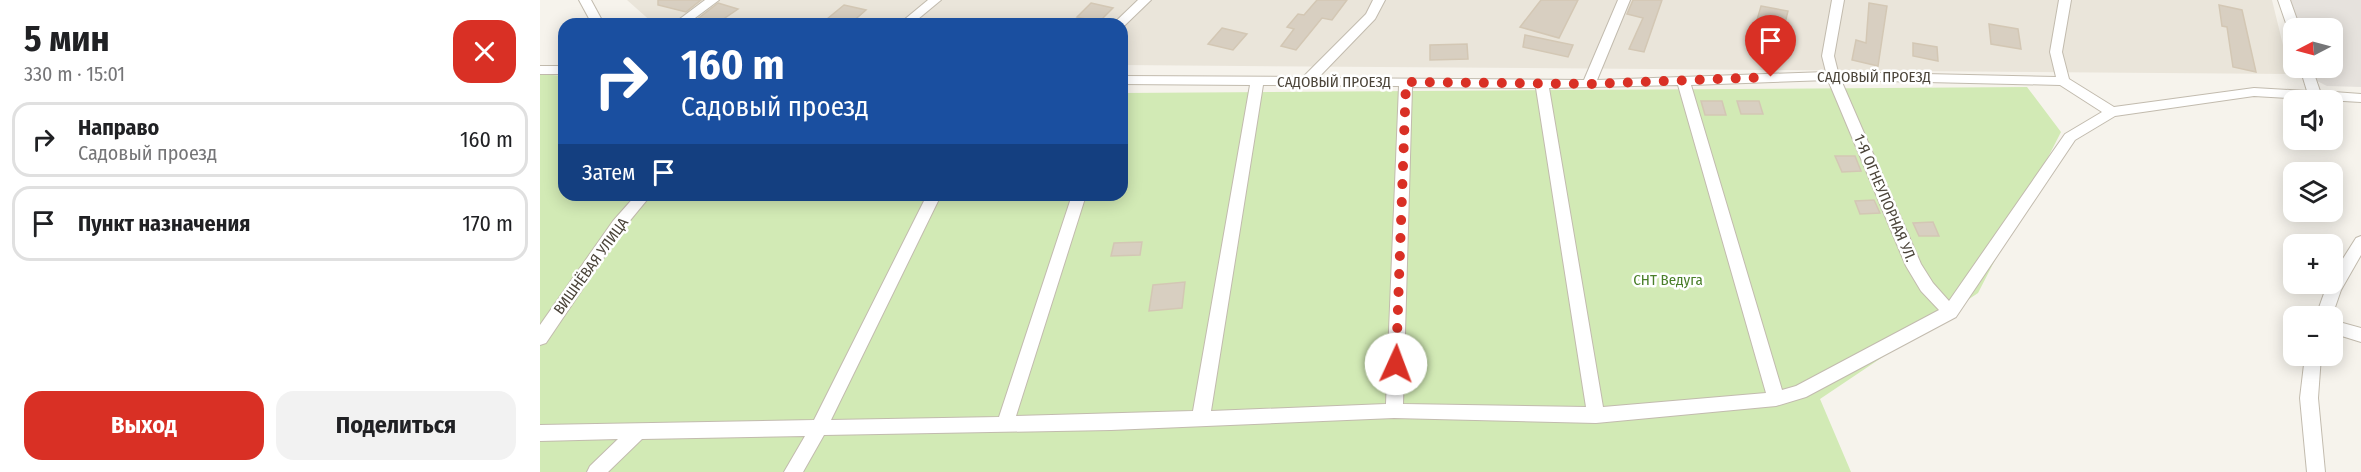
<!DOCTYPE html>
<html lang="ru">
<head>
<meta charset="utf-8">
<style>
  body { margin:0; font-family:"Fira Sans Condensed",sans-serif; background:#f2f2f2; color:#202124; height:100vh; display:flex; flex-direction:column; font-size:22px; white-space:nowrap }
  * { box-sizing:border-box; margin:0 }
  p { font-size:20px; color:#757577 }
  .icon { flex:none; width:33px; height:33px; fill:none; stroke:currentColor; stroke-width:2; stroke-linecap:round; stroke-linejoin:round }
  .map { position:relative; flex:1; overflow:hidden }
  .drawer { display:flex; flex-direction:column; background:#fff; width:540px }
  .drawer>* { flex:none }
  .hud { position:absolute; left:18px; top:18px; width:570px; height:183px; border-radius:18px; box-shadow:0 3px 15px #0003; background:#1a4fa0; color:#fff; overflow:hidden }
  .needle { width:39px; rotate:264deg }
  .buttons { position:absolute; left:1743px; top:18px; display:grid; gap:12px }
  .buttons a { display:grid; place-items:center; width:60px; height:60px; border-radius:12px; background:#fff; box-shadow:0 3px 15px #0003; font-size:30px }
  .pin { position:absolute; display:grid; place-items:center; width:51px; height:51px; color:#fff; margin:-62px -26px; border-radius:50% 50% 50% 0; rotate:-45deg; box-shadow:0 0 6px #0007 }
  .pin .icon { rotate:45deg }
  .me { position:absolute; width:66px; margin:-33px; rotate:2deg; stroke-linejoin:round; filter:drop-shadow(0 0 4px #0008) }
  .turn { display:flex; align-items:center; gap:21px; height:126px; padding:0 24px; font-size:27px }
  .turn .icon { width:78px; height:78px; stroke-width:2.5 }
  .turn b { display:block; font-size:42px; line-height:51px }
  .then { display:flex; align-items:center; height:57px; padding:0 24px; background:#0003; gap:12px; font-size:22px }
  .round { display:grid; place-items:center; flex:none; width:63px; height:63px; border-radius:18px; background:#f2f2f2 }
  .head { display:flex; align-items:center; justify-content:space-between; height:102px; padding:0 24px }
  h1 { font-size:36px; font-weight:700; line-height:45px }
  .primary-button { display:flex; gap:12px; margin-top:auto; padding:12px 24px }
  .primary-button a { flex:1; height:69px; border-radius:18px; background:#d93025; color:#fff; font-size:24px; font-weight:700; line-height:69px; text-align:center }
  .primary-button a+a { background:#f2f2f2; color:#202124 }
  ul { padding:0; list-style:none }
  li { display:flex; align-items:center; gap:18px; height:75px; margin:0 12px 9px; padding:0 12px; border:3px solid #e0e0e0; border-radius:18px }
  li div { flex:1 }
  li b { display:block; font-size:22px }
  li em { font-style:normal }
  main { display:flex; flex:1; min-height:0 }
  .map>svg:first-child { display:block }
</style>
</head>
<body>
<main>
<section class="drawer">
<div class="head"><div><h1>5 мин</h1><p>330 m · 15:01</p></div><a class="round" style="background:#d93025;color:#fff"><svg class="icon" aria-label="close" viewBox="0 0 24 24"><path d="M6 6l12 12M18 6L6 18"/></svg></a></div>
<ul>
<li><svg class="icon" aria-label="right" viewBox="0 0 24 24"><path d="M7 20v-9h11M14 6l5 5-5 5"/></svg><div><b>Направо</b><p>Садовый проезд</p></div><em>160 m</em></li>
<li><svg class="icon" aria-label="arrive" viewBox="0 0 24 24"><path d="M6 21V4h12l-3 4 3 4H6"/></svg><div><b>Пункт назначения</b></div><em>170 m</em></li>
</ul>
<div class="primary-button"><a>Выход</a><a>Поделиться</a></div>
</section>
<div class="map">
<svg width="1821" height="472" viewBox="0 0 1821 472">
  <rect width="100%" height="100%" fill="#f6f3ec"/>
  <polygon fill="#eae5da" points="87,0 1732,0 1750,74 582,65 582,24 114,24"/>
  <polygon fill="#e6e2dd" points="1747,0 1821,0 1821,87 1787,86 1771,78 1768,68 1792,68 1792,28 1756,28"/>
  <polygon fill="#d2eab5" points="0,74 24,76 24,195 582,195 582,93 1487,87 1521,132 1438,293 1280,399 1311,472 0,472"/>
  <g fill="#d8cfc1" stroke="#d3c7b4" stroke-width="1.5">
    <polygon points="118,0 161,0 146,12 118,5"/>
    <polygon points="777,0 807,0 792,20 782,18 756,50 741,46 754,29 747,27 758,14 764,15"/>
    <polygon points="1001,0 1038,0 1019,38 980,27"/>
    <polygon points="1093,0 1122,0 1104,52 1089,49 1103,18 1087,14"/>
    <polygon points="178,3 198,9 176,24 151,24"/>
    <polygon points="551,3 573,8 559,22 537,17"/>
    <polygon points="1329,3 1347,6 1338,66 1312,60 1316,40 1326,43"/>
    <polygon points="304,5 326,10 310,24 281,24"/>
    <polygon points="1679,5 1702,10 1716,72 1693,67 1687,27 1682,26"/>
    <polygon points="1221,6 1248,11 1237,55 1219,51 1223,36 1213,34"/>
    <polygon points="1449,24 1478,29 1481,49 1451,44"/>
    <polygon points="682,28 707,34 693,50 668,44"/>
    <polygon points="985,35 1033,45 1028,57 983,47"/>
    <polygon points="1373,43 1397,47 1398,61 1373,56"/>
    <polygon points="927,44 928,59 890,60 890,45"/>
    <polygon points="1161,101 1182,101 1186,115 1165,115"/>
    <polygon points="1197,101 1219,101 1223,114 1201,114"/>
    <polygon points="1295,156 1315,156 1321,171 1302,172"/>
    <polygon points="1334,200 1340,213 1320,214 1315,201"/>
    <polygon points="1393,222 1399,236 1379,236 1373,223"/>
    <polygon points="602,242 600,255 571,256 574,243"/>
    <polygon points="645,282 642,308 609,311 613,285"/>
  </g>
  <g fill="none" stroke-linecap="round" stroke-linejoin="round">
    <defs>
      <g id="minor">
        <polygon points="39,0 51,0 64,24 52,24"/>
        <polygon points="165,0 179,0 147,24 133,24"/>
        <polygon points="388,0 401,0 372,24 359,24"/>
        <polygon points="598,0 611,0 583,27 582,24 573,24"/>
        <path d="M833 0H845L835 19 778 78 1044 80 1078 0H1090L1057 80 1286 72 1282 56 1292 0H1304L1294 56 1298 72 1516 77 1510 52 1519 0H1531L1522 52 1529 79 1574 107 1714 88 1767 91 1760 68H1772L1780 91 1821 94V102L1714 96 1575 116 1535 140 1416 317 1266 397 1236 406 1056 423 854 418 571 430 284 435 263 472H244L265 436 102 439 68 472H47L50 466 78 439 0 441V425L274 420 387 195H401L291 420 459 417 532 195H546L476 416 653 411 710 85 582 84V76L763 77 826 14ZM1288 80 1366 266 1381 291 1399 310 1256 386 1242 390 1151 85ZM1301 80 1520 85 1562 112 1525 134 1409 301 1393 283 1381 264ZM723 85 859 86 846 404 671 411ZM1138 85 1226 393 1063 407 1009 88ZM872 87 996 88 1046 407 863 404Z"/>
        <polygon points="1738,0 1750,0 1760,28 1754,28 1754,33 1748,29"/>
        <rect x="0" y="66" width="24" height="8"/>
        <polygon points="96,195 111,195 83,229 6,343 0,345 0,325 73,221"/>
        <polygon points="1821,236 1821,255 1801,290 1792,316 1776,316 1787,285 1792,284 1792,276 1816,238"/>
        <polygon points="1792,320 1821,328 1821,342 1792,333"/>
        <polygon points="1765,356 1781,356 1778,398 1785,472 1767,472 1760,398"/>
      </g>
    </defs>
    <use href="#minor" stroke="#c2bbae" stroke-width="2"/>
    <use href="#minor" fill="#fff" fill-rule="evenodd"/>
  </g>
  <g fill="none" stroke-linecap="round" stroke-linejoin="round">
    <polyline stroke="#d93025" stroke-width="10" stroke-dasharray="0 18" points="856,364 866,82 1049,84 1231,77"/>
  </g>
  <g text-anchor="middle" stroke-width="5" stroke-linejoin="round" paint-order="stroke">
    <g font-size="15" fill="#4b4439" stroke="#fff">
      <text x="1334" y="82">САДОВЫЙ ПРОЕЗД</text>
      <text x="794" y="87">САДОВЫЙ ПРОЕЗД</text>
      <text transform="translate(1345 198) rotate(67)" y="5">1-Я ОГНЕУПОРНАЯ УЛ.</text>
      <text transform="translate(51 266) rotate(-54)" y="5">ВИШНЁВАЯ УЛИЦА</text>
    </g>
    <g font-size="15" fill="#4a7f2a" stroke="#fff">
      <text x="1128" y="285">СНТ Ведуга</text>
    </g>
  </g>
</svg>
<div class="buttons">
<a><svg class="needle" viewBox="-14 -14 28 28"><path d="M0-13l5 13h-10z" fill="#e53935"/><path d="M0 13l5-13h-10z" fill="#757577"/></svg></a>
<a><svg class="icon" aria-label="sound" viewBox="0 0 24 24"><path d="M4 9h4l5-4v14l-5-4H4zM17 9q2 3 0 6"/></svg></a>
<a><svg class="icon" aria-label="layers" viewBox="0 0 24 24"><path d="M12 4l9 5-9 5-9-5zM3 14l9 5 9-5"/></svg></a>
<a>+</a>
<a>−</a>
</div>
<div class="pin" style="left:1231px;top:77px;background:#d93025"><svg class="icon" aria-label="arrive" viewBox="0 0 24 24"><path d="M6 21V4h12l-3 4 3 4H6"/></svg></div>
<svg class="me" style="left:856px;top:364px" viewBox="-20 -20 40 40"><circle r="19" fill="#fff"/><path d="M0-13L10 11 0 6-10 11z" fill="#d93025"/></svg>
<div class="hud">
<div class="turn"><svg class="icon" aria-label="right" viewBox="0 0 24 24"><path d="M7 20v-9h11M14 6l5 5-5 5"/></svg><div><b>160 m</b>Садовый проезд</div></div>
<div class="then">Затем<svg class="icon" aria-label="arrive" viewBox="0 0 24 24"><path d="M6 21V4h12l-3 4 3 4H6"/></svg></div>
</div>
</div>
</main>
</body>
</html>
